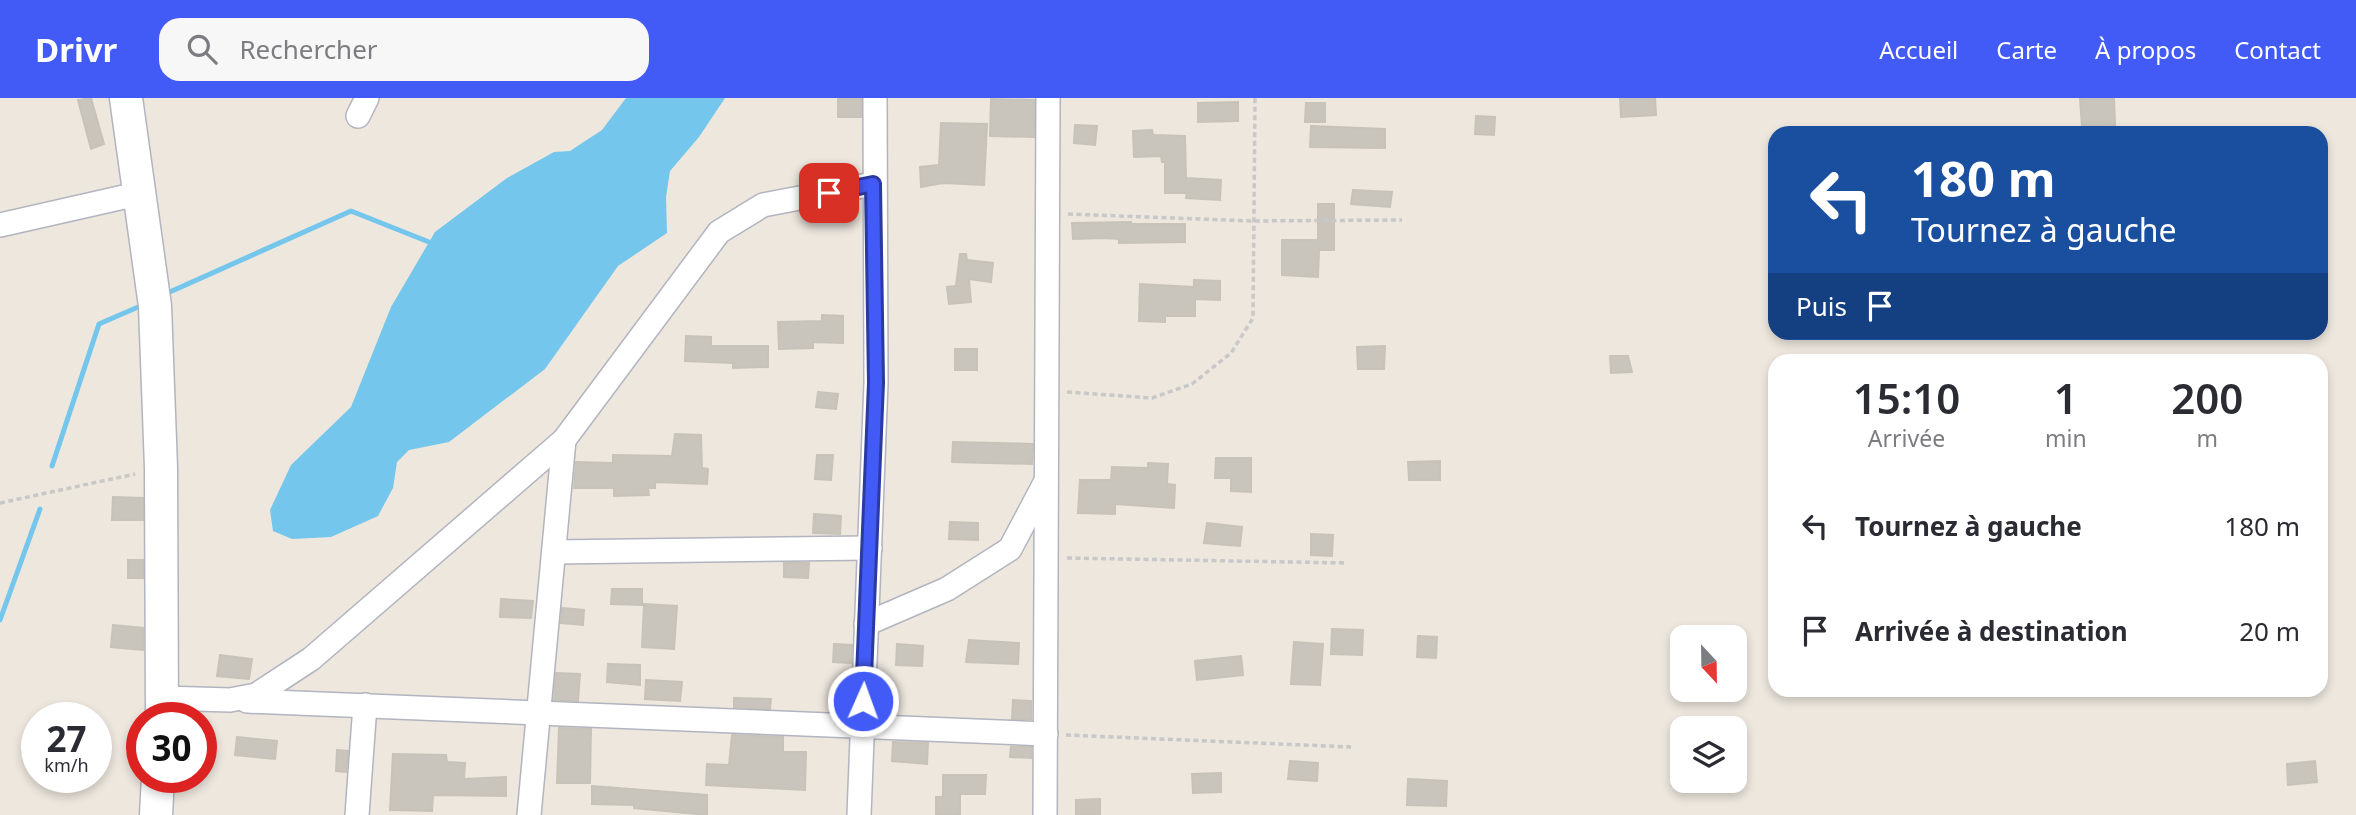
<!DOCTYPE html>
<html lang="fr">
<head>
<meta charset="utf-8">
<style>
  body { margin:0; font-family:"Noto Sans",sans-serif; background:#f7f7f7; color:#2b2b33; height:100vh; display:flex; flex-direction:column; font-size:26px; white-space:nowrap }
  * { box-sizing:border-box; margin:0 }
  p { font-size:23px; color:#7c7c81 }
  .icon { flex:none; width:38px; height:38px; fill:none; stroke:currentColor; stroke-width:2; stroke-linecap:round; stroke-linejoin:round }
  .map { position:relative; flex:1; overflow:hidden }
  .side { position:absolute; left:1768px; top:256px; width:560px; height:343px; display:flex; flex-direction:column; background:#fff; border-radius:21px; box-shadow:0 4px 10px #0003 }
  .side>* { flex:none }
  .hud { position:absolute; left:1768px; top:28px; width:560px; height:214px; border-radius:21px; box-shadow:0 4px 10px #0003; background:#1a4fa0; color:#fff; overflow:hidden }
  .needle { width:46px; rotate:158deg }
  .controls { position:absolute; left:1670px; top:527px; display:grid; gap:14px }
  .controls a { display:grid; place-items:center; width:77px; height:77px; border-radius:14px; background:#fff; box-shadow:0 4px 10px #0003; font-size:35px }
  .speed { position:absolute; left:21px; top:604px; display:flex; gap:14px; font-size:35px; font-weight:700; text-align:center }
  .speed>* { display:grid; place-content:center; width:91px; height:91px; border-radius:50%; background:#fff; box-shadow:0 4px 10px #0003; line-height:1 }
  .speed small { font-size:18px; font-weight:400 }
  .speed .limit { border:10px solid #d22; background:#fff; color:#111 }
  .pin { position:absolute; display:grid; place-items:center; width:60px; height:60px; color:#fff; margin:-30px; border-radius:14px; box-shadow:0 4px 10px #0006 }
  .me { position:absolute; width:77px; margin:-38px; rotate:2deg; stroke-linejoin:round; filter:drop-shadow(0 0 5px #0008) }
  .turn { display:flex; align-items:center; gap:24px; height:147px; padding:0 28px; font-size:32px }
  .turn .icon { width:91px; height:91px; stroke-width:2.5 }
  .turn b { display:block; font-size:49px; line-height:60px }
  .then { display:flex; align-items:center; height:66px; padding:0 28px; background:#0003; gap:14px; font-size:26px }
  .eta { display:flex; justify-content:space-evenly; align-items:center; height:119px; text-align:center }
  .eta b { font-size:42px; font-weight:600; line-height:49px }
  ul { padding:0; list-style:none }
  li { display:flex; align-items:center; gap:21px; height:105px; padding:0 28px }
  li div { flex:1 }
  li b { display:block; font-size:26px }
  li em { font-style:normal }
  header { display:flex; align-items:center; gap:42px; box-sizing:border-box; height:98px; padding:0 35px; background:#425af6; color:#fff }
  header strong { font-size:33px }
  nav { display:flex; gap:38px; margin-inline-start:auto; font-size:24px }
  .search { width:490px; height:63px; background:#f7f7f7; display:flex; align-items:center; gap:18px; box-sizing:border-box; padding:0 24px; border-radius:21px; color:#7c7c81; font-size:26px }
  .map>svg:first-child { display:block }
</style>
</head>
<body>
<header>
<strong>Drivr</strong>
<div class="search"><svg class="icon" aria-label="search" viewBox="0 0 24 24"><circle cx="10" cy="10" r="6"/><path d="M15 15l6 6"/></svg>Rechercher</div>
<nav><a>Accueil</a><a>Carte</a><a>À propos</a><a>Contact</a></nav>
</header>
<div class="map">
<svg width="2356" height="717" viewBox="0 0 2356 717">
  <rect width="100%" height="100%" fill="#ede7de"/>
  <polygon fill="#74c6ec" points="626,0 725,0 699,39 670,73 666,99 667,135 618,168 545,271 449,344 409,352 397,364 393,390 378,418 331,439 292,441 273,433 270,412 291,367 351,309 391,209 435,134 507,80 554,54 570,53 602,32"/>
  <g fill="none" stroke-linecap="round" stroke-linejoin="round">
    <g stroke="#74c6ec" stroke-width="5">
      <polyline points="163,197 351,113 434,146"/>
      <polyline points="52,368 99,226 145,206"/>
      <polyline points="0,522 40,411"/>
    </g>
  </g>
  <g fill="#c9c5bc" stroke="#c8c3b8" stroke-width="2">
    <polygon points="91,0 104,46 91,51 78,2"/>
    <rect x="838" y="0" width="23" height="19"/>
    <polygon points="1620,0 1655,0 1656,17 1621,19"/>
    <polygon points="2092,0 2114,0 2115,27 2082,29 2080,1"/>
    <polygon points="991,1 1034,2 1034,39 990,38"/>
    <polygon points="1238,4 1238,23 1198,24 1198,5"/>
    <polygon points="1306,5 1325,5 1325,24 1305,24"/>
    <polygon points="1476,18 1495,19 1494,37 1475,36"/>
    <polygon points="941,25 987,26 984,87 943,85 921,89 920,69 939,67"/>
    <polygon points="1075,27 1097,28 1095,47 1074,45"/>
    <polygon points="1311,28 1385,31 1385,50 1310,49"/>
    <polygon points="1152,32 1153,37 1185,38 1186,80 1221,82 1220,102 1186,100 1187,95 1165,95 1165,64 1162,64 1161,58 1134,59 1133,33"/>
    <polygon points="1353,92 1392,94 1390,109 1351,106"/>
    <polygon points="1318,106 1334,106 1334,152 1319,152 1318,179 1282,177 1282,142 1318,142"/>
    <polygon points="1131,124 1131,126 1185,126 1185,144 1119,145 1119,141 1105,140 1073,141 1072,125"/>
    <polygon points="960,156 966,156 967,162 993,165 991,184 969,181 971,204 949,206 947,189 956,188"/>
    <polygon points="1194,182 1220,183 1220,202 1195,201 1195,218 1165,218 1165,224 1139,223 1140,186 1194,189"/>
    <polygon points="822,217 843,218 843,245 813,244 813,250 779,251 778,224 822,223"/>
    <polygon points="686,238 711,239 711,248 768,248 768,269 733,270 733,265 685,263"/>
    <polygon points="1385,248 1384,271 1358,271 1357,249"/>
    <rect x="955" y="251" width="22" height="21"/>
    <polygon points="1610,258 1628,258 1632,274 1611,275"/>
    <polygon points="818,294 838,296 836,311 816,309"/>
    <polygon points="675,336 701,337 702,370 708,371 707,386 655,384 655,390 648,390 649,397 614,398 614,390 574,390 576,364 613,365 613,357 672,358"/>
    <polygon points="953,344 1033,346 1032,366 952,364"/>
    <polygon points="817,357 833,357 831,382 815,381"/>
    <polygon points="1216,360 1251,360 1251,394 1231,393 1231,380 1215,380"/>
    <polygon points="1440,363 1440,382 1409,382 1408,364"/>
    <polygon points="1148,365 1168,366 1167,386 1175,387 1174,410 1115,406 1115,416 1078,415 1080,382 1111,382 1112,369 1148,370"/>
    <polygon points="113,399 143,400 143,422 112,422"/>
    <polygon points="814,416 841,418 840,436 813,435"/>
    <polygon points="950,424 978,425 978,442 949,441"/>
    <polygon points="1207,425 1242,429 1240,448 1204,445"/>
    <polygon points="1311,436 1333,437 1332,458 1311,457"/>
    <rect x="128" y="462" width="15" height="18"/>
    <polygon points="784,465 809,465 808,480 784,479"/>
    <polygon points="612,491 642,491 642,507 611,506"/>
    <polygon points="501,501 533,503 531,520 500,519"/>
    <polygon points="644,506 677,508 674,551 642,549"/>
    <polygon points="562,510 584,512 583,527 561,525"/>
    <polygon points="113,527 143,530 143,552 111,549"/>
    <polygon points="1332,531 1363,532 1362,557 1331,556"/>
    <polygon points="1418,538 1437,539 1436,560 1417,559"/>
    <polygon points="969,542 1019,545 1018,566 966,564"/>
    <polygon points="1294,544 1323,546 1320,587 1291,586"/>
    <polygon points="834,546 852,547 851,565 833,564"/>
    <polygon points="897,546 923,548 922,568 896,567"/>
    <polygon points="220,557 252,561 249,581 217,578"/>
    <polygon points="1241,558 1243,577 1197,582 1195,563"/>
    <polygon points="608,566 640,567 640,587 607,584"/>
    <polygon points="556,575 580,576 578,603 554,602"/>
    <polygon points="646,582 682,584 680,603 645,601"/>
    <polygon points="734,600 771,601 770,611 734,609"/>
    <polygon points="1013,602 1031,603 1031,621 1012,621"/>
    <polygon points="559,630 591,631 590,685 557,685"/>
    <polygon points="732,637 783,639 783,654 806,654 805,692 706,687 707,666 729,667"/>
    <polygon points="237,639 277,643 275,661 235,657"/>
    <polygon points="893,644 928,645 927,666 892,663"/>
    <polygon points="1011,649 1031,649 1031,660 1010,659"/>
    <polygon points="337,652 348,653 346,674 336,673"/>
    <polygon points="393,656 446,657 447,664 465,665 464,681 506,679 506,698 433,697 432,713 390,712"/>
    <polygon points="1290,663 1318,665 1317,683 1288,681"/>
    <polygon points="2315,663 2317,684 2288,687 2287,666"/>
    <polygon points="1221,675 1221,694 1193,695 1192,676"/>
    <polygon points="943,677 986,677 985,696 960,696 960,717 936,717 936,699 943,699"/>
    <polygon points="1408,681 1447,683 1446,708 1407,707"/>
    <polygon points="592,688 707,697 707,717 634,710 634,707 592,706"/>
    <polygon points="1100,701 1100,717 1076,717 1076,702"/>
  </g>
  <g fill="none" stroke-linecap="round" stroke-linejoin="round">
    <defs>
      <g id="street">
        <polyline points="358,18 367,0"/>
        <polyline points="0,127 137,96"/>
        <polyline points="554,454 870,450"/>
        <polyline points="866,526 947,491 1010,451 1046,383"/>
        <polyline points="163,600 230,602 256,597 311,561 564,342 719,134 763,107 873,86"/>
        <polyline points="247,603 1046,636"/>
        <polyline points="357,717 365,607"/>
        <polyline points="529,717 564,342"/>
        <polyline points="859,717 876,285 875,0"/>
        <polyline points="1045,717 1048,0"/>
      </g>
      <g id="secondary">
        <polyline points="126,0 155,208 161,370 162,620"/>
        <polyline points="156,717 158,679"/>
      </g>
    </defs>
    <use href="#street" stroke="#b2b4bf" stroke-width="26"/>
    <use href="#secondary" stroke="#b2b4bf" stroke-width="35"/>
    <g stroke="#c8c8c8" stroke-width="3.5" stroke-dasharray="5 3.5" stroke-linecap="butt">
      <polyline points="1068,116 1252,123 1402,122"/>
      <polyline points="1067,294 1152,300 1192,286 1231,255 1253,220 1255,0"/>
      <polyline points="0,405 135,376"/>
      <polyline points="1067,460 1346,465"/>
      <polyline points="1066,637 1351,649"/>
    </g>
    <use href="#street" stroke="#fff" stroke-width="23"/>
    <use href="#secondary" stroke="#fff" stroke-width="32"/>
  </g>
  <g fill="none" stroke-linecap="round" stroke-linejoin="round">
    <defs>
      <polyline id="route" points="829,95 873,86 876,285 863,603"/>
    </defs>
    <use href="#route" stroke="#2b3aa0" stroke-width="18"/>
    <use href="#route" stroke="#425af6" stroke-width="12"/>
  </g>
</svg>
<div class="controls">
<a><svg class="needle" viewBox="-14 -14 28 28"><path d="M0-13l5 13h-10z" fill="#e53935"/><path d="M0 13l5-13h-10z" fill="#7c7c81"/></svg></a>
<a><svg class="icon" aria-label="layers" viewBox="0 0 24 24"><path d="M12 4l9 5-9 5-9-5zM3 14l9 5 9-5"/></svg></a>
</div>
<div class="speed"><div>27<small>km/h</small></div><div class="limit">30</div></div>
<div class="pin" style="left:829px;top:95px;background:#d93025"><svg class="icon" aria-label="arrive" viewBox="0 0 24 24"><path d="M6 21V4h12l-3 4 3 4H6"/></svg></div>
<svg class="me" style="left:863px;top:603px" viewBox="-20 -20 40 40"><circle r="17" fill="#425af6" stroke="#fff" stroke-width="3"/><path d="M0-11L8 9 0 5-8 9z" fill="#fff"/></svg>
<div class="hud">
<div class="turn"><svg class="icon" aria-label="left" viewBox="0 0 24 24"><path d="M17 20v-9H6M10 6l-5 5 5 5"/></svg><div><b>180 m</b>Tournez à gauche</div></div>
<div class="then">Puis<svg class="icon" aria-label="arrive" viewBox="0 0 24 24"><path d="M6 21V4h12l-3 4 3 4H6"/></svg></div>
</div>
<section class="side">
<div class="eta">
<div><b>15:10</b><p>Arrivée</p></div>
<div><b>1</b><p>min</p></div>
<div><b>200</b><p>m</p></div>
</div>
<ul>
<li><svg class="icon" aria-label="left" viewBox="0 0 24 24"><path d="M17 20v-9H6M10 6l-5 5 5 5"/></svg><div><b>Tournez à gauche</b></div><em>180 m</em></li>
<li><svg class="icon" aria-label="arrive" viewBox="0 0 24 24"><path d="M6 21V4h12l-3 4 3 4H6"/></svg><div><b>Arrivée à destination</b></div><em>20 m</em></li>
</ul>
</section>
</div>
</body>
</html>
